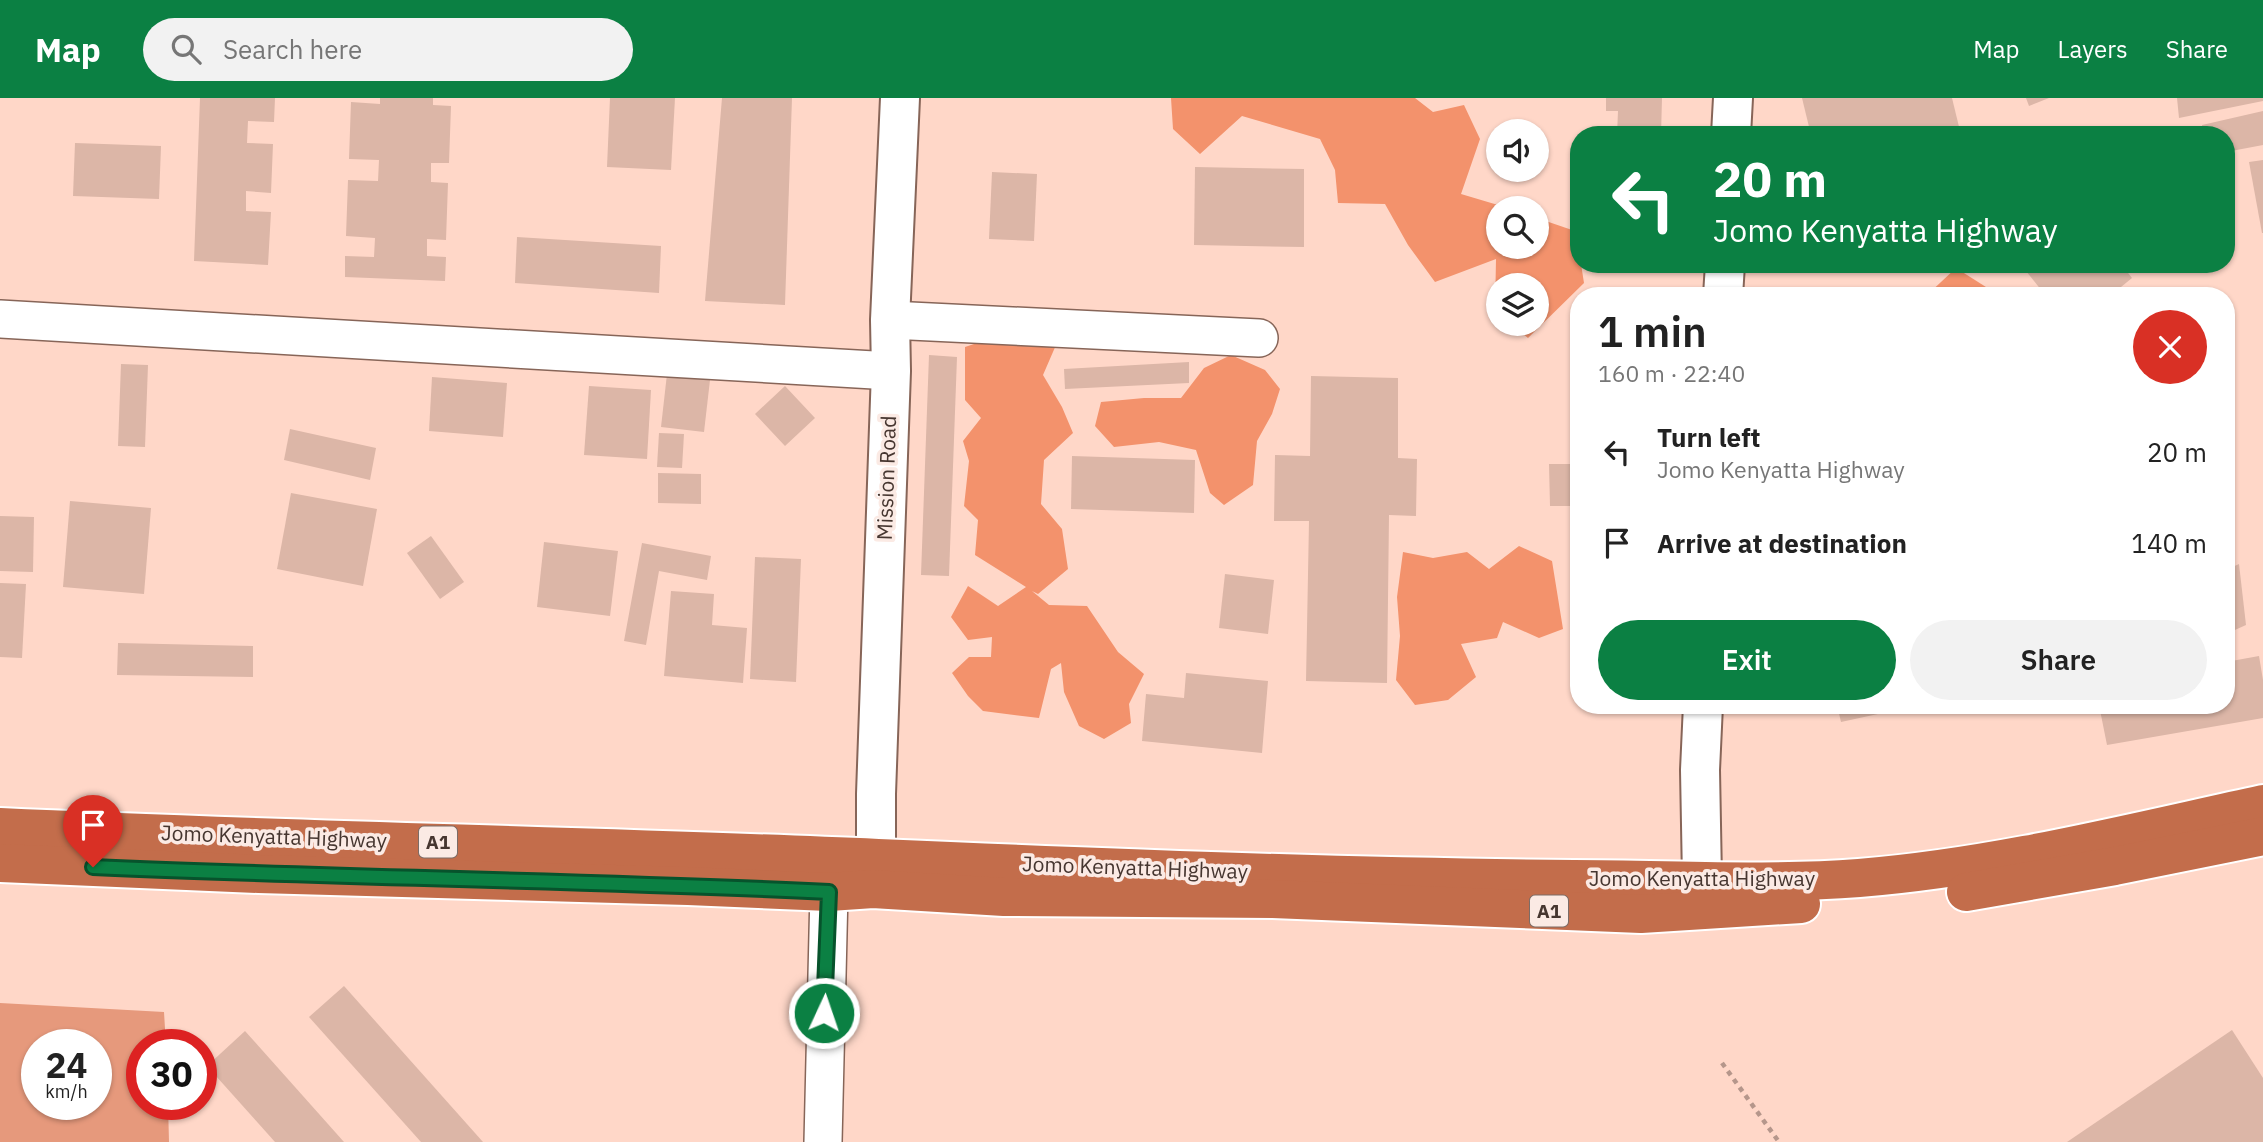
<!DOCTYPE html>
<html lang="en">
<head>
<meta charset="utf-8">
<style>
  body { margin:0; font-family:"IBM Plex Sans",sans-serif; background:#f2f2f2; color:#222; height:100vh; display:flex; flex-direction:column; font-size:26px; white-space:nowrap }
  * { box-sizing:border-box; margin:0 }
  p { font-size:23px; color:#767676 }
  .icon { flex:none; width:38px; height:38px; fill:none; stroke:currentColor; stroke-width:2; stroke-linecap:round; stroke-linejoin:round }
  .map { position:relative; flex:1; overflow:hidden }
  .panel { position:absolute; left:1570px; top:189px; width:665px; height:427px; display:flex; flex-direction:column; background:#fff; border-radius:28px; box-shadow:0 2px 5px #0004 }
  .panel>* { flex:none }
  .top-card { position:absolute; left:1570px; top:28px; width:665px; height:147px; border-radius:28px; box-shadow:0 2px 5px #0004; background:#0b8043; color:#fff; overflow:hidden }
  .controls { position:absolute; left:1486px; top:21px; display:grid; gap:14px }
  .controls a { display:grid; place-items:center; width:63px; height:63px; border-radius:50%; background:#fff; box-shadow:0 2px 5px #0004; font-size:35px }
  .speed { position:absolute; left:21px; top:931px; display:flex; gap:14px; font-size:35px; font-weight:700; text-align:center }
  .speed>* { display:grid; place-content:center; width:91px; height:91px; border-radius:50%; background:#fff; box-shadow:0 2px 5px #0004; line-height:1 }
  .speed small { font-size:18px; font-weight:400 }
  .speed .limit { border:10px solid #d22; background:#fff; color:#111 }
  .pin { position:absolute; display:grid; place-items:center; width:60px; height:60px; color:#fff; margin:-72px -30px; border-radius:50% 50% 50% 0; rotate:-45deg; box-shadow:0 0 7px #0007 }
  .pin .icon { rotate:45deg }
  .me { position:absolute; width:77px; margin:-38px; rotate:3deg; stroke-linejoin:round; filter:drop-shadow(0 0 5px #0008) }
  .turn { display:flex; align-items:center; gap:24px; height:147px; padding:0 28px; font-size:32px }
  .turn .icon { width:91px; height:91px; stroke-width:2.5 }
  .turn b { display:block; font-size:49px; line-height:60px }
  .round { display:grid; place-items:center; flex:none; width:74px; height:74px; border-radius:37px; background:#f2f2f2 }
  .overview { display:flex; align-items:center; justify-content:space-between; height:119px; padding:0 28px }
  h1 { font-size:42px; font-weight:600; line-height:52px }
  .cta { display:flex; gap:14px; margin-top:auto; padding:14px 28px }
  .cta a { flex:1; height:80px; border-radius:42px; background:#0b8043; color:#fff; font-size:28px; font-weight:600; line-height:80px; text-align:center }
  .cta a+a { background:#f2f2f2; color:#222 }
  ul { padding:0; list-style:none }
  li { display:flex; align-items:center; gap:21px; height:91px; padding:0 28px }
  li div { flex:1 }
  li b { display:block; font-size:26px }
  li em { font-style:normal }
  header { display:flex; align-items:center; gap:42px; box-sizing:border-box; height:98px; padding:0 35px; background:#0b8043; color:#fff }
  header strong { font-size:33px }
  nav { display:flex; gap:38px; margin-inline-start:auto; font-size:24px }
  .search { width:490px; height:63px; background:#f2f2f2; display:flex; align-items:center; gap:18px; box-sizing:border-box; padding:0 24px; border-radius:38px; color:#767676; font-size:26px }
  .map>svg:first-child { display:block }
</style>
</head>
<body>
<header>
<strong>Map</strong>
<div class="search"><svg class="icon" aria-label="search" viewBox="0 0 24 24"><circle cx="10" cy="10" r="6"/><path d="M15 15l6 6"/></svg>Search here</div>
<nav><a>Map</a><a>Layers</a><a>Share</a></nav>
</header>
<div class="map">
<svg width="2263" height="1044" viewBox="0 0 2263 1044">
  <rect width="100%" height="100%" fill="#ffd7c8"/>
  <path fill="#e6997c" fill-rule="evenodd" d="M0 905 164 914 166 947H142V1006H168L169 1044H0ZM37 947H96V1006H37Z"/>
  <g fill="#f3926c">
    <polygon points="1171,0 1415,0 1433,14 1464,7 1480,41 1461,96 1508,110 1498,110 1498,149 1536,149 1537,120 1575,133 1578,166 1581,166 1584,185 1528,240 1511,226 1536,226 1536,187 1498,187 1498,216 1495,213 1496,161 1435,184 1408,147 1385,106 1338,105 1335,72 1320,41 1242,18 1200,56 1173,31"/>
    <polygon points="1956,170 1997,196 1999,198 1926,198"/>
    <polygon points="992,240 1056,247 1043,277 1062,309 1073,335 1044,362 1041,406 1062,431 1068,471 1038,496 1032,493 1049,507 1087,508 1118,554 1144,576 1129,606 1131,625 1104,641 1079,628 1064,594 1061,565 1051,571 1039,620 983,613 968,598 952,575 969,559 991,559 992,539 968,542 951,519 968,488 998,508 1026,489 975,457 978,422 964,408 969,363 963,343 981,320 965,302 965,249"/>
    <polygon points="1231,257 1265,272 1280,291 1272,316 1257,343 1253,387 1224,407 1210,395 1196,352 1159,344 1114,349 1095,328 1101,304 1144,300 1181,300 1204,270"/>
    <polygon points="1519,448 1552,463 1563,531 1539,540 1503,524 1497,540 1461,546 1476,579 1448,602 1415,607 1396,582 1400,538 1397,499 1403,454 1433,460 1467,454 1489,471"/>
  </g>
  <g fill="#dcb6a7">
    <polygon points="200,0 275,0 274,24 248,23 247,45 273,46 271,95 246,93 246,113 271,114 268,167 194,163"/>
    <polygon points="380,0 433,0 433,7 451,8 449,65 431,65 431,84 448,85 446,142 427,141 427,158 446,159 445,183 345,179 345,158 374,159 375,140 346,138 348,82 378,83 379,62 349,61 351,4 380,6"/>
    <polygon points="610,0 675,0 671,72 607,69"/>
    <polygon points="722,0 792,0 785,207 705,203"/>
    <polygon points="1606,0 1662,0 1661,37 1617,37 1618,13 1606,13"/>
    <polygon points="1802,0 1952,0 1961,37 1811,37"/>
    <polygon points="2026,0 2049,0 2029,8"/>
    <polygon points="2177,0 2263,0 2263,3 2179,20"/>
    <polygon points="2263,13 2263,47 2226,54 2226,37 2204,37 2202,27"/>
    <polygon points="75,45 161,48 159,101 73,98"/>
    <polygon points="2263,62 2263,135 2262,135 2249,64"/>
    <polygon points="1195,69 1304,71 1304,149 1194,147"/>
    <polygon points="992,74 1037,76 1034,143 989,141"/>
    <polygon points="517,139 661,148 659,195 515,185"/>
    <polygon points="2024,166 2121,166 2132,180 2110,198 2046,198 2022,168"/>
    <polygon points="929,257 957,259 949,478 921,477"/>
    <polygon points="1189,264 1189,285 1065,291 1064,271"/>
    <polygon points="121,266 148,267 145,349 118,348"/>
    <polygon points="667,276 710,282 704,334 661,329"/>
    <polygon points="1311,278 1398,280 1398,360 1417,361 1416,418 1389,417 1387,585 1306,583 1309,423 1274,423 1275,357 1310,358"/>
    <polygon points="432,279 507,285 503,339 429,333"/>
    <polygon points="589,288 651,292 647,361 584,357"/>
    <polygon points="785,288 815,320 785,348 755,316"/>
    <polygon points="290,331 376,350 370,382 284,362"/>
    <polygon points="659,335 684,336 682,370 657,369"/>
    <polygon points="1072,358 1195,362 1194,415 1071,411"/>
    <polygon points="1549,366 1578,366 1578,408 1550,408"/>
    <polygon points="658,375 701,376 701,406 658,405"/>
    <polygon points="291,395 377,411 363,488 277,471"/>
    <polygon points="70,403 151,410 144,496 63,489"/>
    <polygon points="0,418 34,419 33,474 0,473"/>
    <polygon points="431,438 464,484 440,501 407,455"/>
    <polygon points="544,444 618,453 610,518 537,509"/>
    <polygon points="642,445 711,458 707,482 659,473 646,547 624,543"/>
    <polygon points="755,459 801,461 796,584 750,581"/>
    <polygon points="1572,462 1578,463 1578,504 1570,504"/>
    <polygon points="2239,466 2246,527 2226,536 2226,472"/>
    <polygon points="1225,476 1274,482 1268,536 1219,530"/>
    <polygon points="0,485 26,486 22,560 0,559"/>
    <polygon points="671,493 714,496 712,527 747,530 743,585 664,578"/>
    <polygon points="118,545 253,548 253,579 117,577"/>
    <polygon points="2259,558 2263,582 2263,620 2107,647 2099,607 2226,607 2226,564"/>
    <polygon points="1186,575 1268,583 1262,655 1142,643 1146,596 1184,600"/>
    <polygon points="1837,607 1900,607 1901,611 1841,624"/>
    <polygon points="344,888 483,1044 421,1044 309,919"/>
    <polygon points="2232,932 2263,980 2263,1044 2067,1044"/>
    <polygon points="245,933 344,1044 275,1044 207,968"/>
  </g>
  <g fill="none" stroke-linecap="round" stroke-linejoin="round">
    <defs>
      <g id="street">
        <polyline points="0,221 891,273"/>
        <polyline points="890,222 1259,240"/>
        <polyline points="823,1044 829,794"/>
      </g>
      <g id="secondary">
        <polyline points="1731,37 1733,0"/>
        <polyline points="1723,198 1725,166"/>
        <polyline points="876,759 876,696 891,273 890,222 900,0"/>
        <polyline points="1702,781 1700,672 1703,607"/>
      </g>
      <g id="highway">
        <path d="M0 729C293 743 586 747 878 760 1110 770 1342 779 1574 781 1669 781 1765 787 1859 780 1996 769 2129 735 2263 706"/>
        <polyline points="0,765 259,776 688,788 829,794 873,791 1004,799 1273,801 1641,816 1801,806"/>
        <polyline points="1966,794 2115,768 2263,738"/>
      </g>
    </defs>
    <use href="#street" stroke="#876558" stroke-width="40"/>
    <use href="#secondary" stroke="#876558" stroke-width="42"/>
    <use href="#highway" stroke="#fff" stroke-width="42"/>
    <polyline stroke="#b5968b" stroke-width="4.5" stroke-dasharray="5 5" stroke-linecap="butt" points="1722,965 1779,1044"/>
    <use href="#street" stroke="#fff" stroke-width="37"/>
    <use href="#secondary" stroke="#fff" stroke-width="38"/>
    <use href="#highway" stroke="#c36d4b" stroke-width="38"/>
  </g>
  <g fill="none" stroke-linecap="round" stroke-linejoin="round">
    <defs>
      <path id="route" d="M93 769C338 780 584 782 829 794L824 915"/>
    </defs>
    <use href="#route" stroke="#07532c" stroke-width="18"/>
    <use href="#route" stroke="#0b8043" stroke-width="12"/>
  </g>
  <g text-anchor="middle" stroke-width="7" stroke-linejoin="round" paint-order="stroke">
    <g fill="#fbeae4" stroke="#7c6c66" stroke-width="2">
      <rect x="419" y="728.5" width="38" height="31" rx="5"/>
      <rect x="1530" y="797.5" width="38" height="31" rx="5"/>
    </g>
    <g font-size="19" font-weight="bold" fill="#463630">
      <text x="438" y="751">A1</text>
      <text x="1549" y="820">A1</text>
    </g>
    <g font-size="21" fill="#463630" stroke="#fbeae4">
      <text transform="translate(887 380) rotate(-88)" y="7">Mission Road</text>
      <text transform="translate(274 739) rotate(2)" y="7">Jomo Kenyatta Highway</text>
      <text transform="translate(1135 770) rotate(2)" y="7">Jomo Kenyatta Highway</text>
      <text x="1702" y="788">Jomo Kenyatta Highway</text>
    </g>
  </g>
</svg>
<div class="controls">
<a><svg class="icon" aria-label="sound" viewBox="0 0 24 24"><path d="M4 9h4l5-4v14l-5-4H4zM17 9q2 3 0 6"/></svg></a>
<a><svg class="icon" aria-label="search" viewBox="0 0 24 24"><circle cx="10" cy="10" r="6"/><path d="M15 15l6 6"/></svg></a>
<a><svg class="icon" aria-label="layers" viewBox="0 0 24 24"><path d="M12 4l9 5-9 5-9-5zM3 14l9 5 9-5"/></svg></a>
</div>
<div class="speed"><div>24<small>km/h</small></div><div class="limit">30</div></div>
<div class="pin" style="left:93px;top:769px;background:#d93025"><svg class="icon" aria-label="arrive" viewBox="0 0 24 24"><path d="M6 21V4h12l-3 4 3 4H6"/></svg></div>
<svg class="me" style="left:824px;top:915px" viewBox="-20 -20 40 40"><circle r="17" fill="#0b8043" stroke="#fff" stroke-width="3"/><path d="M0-11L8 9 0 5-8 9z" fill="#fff"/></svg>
<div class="top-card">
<div class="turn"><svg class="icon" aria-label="left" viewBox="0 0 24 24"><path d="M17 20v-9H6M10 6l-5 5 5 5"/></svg><div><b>20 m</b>Jomo Kenyatta Highway</div></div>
</div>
<section class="panel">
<div class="overview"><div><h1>1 min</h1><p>160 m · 22:40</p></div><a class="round" style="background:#d93025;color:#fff"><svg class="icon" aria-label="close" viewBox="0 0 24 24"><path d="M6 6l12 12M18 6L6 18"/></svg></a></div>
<ul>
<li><svg class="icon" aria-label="left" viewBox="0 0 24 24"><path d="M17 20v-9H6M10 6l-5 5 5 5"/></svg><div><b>Turn left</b><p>Jomo Kenyatta Highway</p></div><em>20 m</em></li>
<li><svg class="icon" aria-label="arrive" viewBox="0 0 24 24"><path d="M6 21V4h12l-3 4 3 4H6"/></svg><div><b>Arrive at destination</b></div><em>140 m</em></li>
</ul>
<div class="cta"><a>Exit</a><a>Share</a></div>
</section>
</div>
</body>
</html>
